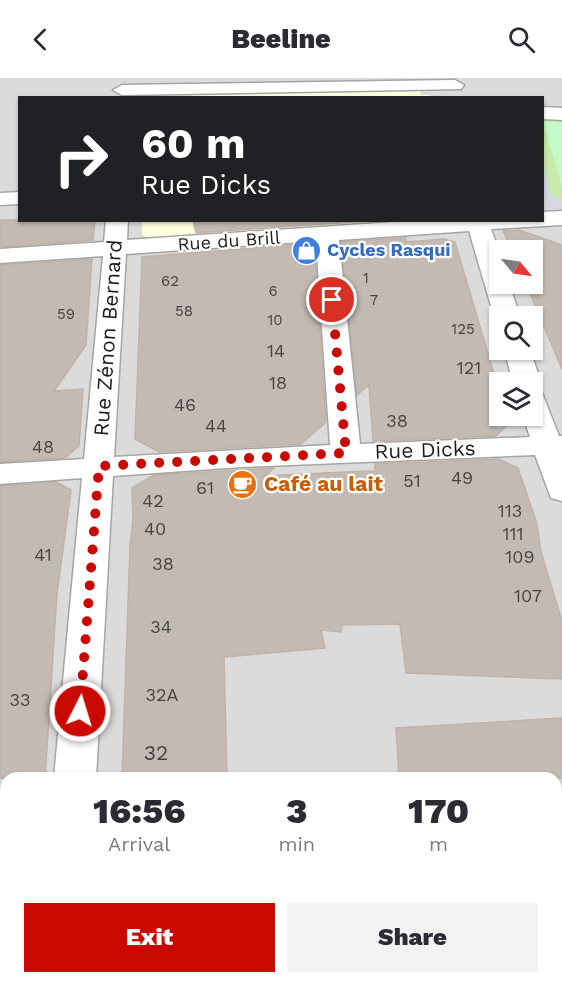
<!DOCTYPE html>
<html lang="en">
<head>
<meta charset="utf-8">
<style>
  body { margin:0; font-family:"Work Sans",sans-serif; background:#f2f2f3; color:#2b2b33; height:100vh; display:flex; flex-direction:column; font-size:22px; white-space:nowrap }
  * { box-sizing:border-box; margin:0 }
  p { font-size:20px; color:#7c7c81 }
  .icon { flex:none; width:33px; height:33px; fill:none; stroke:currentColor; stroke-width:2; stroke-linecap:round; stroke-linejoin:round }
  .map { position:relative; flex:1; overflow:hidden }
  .drawer { position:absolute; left:0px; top:694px; width:562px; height:212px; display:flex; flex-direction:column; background:#fff; border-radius:18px 18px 0 0; box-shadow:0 2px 4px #0004 }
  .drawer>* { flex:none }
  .guide { position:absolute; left:18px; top:18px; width:526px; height:126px; border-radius:0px; box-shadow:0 2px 4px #0004; background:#202124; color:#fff; overflow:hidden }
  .needle { width:39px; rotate:119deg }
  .controls { position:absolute; left:489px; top:162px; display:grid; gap:12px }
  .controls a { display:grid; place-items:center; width:54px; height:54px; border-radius:0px; background:#fff; box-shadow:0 2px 4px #0004; font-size:30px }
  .pin { position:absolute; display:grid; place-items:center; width:51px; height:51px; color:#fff; margin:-26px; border:3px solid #fff; border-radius:50%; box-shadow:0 2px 6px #0007 }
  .me { position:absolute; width:66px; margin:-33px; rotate:5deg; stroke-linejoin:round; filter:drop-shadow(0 0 4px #0008) }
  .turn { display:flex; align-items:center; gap:21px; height:126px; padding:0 24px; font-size:27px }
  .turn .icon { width:78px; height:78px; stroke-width:2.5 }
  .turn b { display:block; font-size:42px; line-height:51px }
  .eta { display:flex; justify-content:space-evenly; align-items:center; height:102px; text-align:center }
  .eta b { font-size:36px; font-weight:800; line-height:42px }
  .button { display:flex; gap:12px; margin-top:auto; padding:12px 24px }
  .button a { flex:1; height:69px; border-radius:0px; background:#ca0802; color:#fff; font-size:24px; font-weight:800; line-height:69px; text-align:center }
  .button a+a { background:#f2f2f3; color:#2b2b33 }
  header { display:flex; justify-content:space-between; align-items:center; height:78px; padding:0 24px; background:#fff; font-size:27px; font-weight:800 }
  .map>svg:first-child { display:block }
</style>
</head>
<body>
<header><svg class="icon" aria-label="back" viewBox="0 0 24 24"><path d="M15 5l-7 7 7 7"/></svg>Beeline<svg class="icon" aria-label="search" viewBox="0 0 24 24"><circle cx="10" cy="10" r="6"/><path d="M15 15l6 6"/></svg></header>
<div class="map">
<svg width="562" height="905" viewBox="0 0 562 905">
  <rect width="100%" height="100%" fill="#efebe4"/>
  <path fill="#dcdbdb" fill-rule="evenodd" d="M0 0H562V905H0ZM20 20H543V142H20ZM500 172H532V206H500ZM500 238H532V272H500ZM500 304H532V338H500ZM6 700H556V900H6Z"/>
  <g fill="#feffdd">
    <polygon points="334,13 420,13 421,17 430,17 430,19 143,20 143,16"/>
    <polygon points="142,143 399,142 399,143 148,160 142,157"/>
  </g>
  <polygon fill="#c7e9aa" points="543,39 562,39 562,44 543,44 562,109 562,119 552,120 543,87"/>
  <polygon fill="#c1f9c7" points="543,44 562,44 562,109"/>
  <polygon fill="#d8d8e4" points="543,87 552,120 562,119 562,140 543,141 543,134 548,133 543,114"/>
  <g fill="#c3bbb3" stroke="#c0b2a6" stroke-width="1.5">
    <polygon points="0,142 95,142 93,162 0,169"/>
    <polygon points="193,142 382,142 196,155"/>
    <polygon points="519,152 562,167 562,291 526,206 532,206 532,172 512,172 503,153"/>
    <polygon points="406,160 406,164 444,161 455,164 500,316 500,338 506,338 508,346 496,358 373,363 369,307 357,317 341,164"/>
    <polygon points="314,165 326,344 301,366 159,374 135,361 142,179"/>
    <polygon points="92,181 86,267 54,313 83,311 79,368 65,380 0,384 0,187"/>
    <polygon points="499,381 518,390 537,446 541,474 562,543 562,601 406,595 400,546 342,547 341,554 321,552 325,570 224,579 227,700 122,700 130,467 133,442 132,410 154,397 274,390 265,398 346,394 375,393 375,386"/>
    <polygon points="56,404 71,412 57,516 45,700 0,700 0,408"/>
    <polygon points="562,640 562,700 399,700 396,650"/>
  </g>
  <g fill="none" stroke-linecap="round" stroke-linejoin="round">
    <defs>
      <g id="street">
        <polygon points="455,2 464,7 461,11 122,17 113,12 122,7"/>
        <polygon points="543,29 562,30 562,42 543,41"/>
        <polygon points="20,114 20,126 0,127 0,115"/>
        <path d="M562 133V147L491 151 500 176V206H509L520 238H500V244L494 238 469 153 339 162 360 366 530 359 523 338H532V313L542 315 559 358H562V423L551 420 535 377 241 389 113 398 96 700H54L82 400 0 406V386L84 381 103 178 0 185V171L104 164 106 142H128L127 162 423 142H543V134ZM316 163 330 367 114 379 126 176Z"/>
        <polygon points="504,272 530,272 541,304 537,310 532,311 532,304 513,304"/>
        <polygon points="562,767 562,807 556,808 556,768"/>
        <polygon points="6,858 6,900 16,900 0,905 0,859"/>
        <rect x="36" y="900" width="48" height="5"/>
      </g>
    </defs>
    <use href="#street" stroke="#a5a5a5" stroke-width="3"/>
    <use href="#street" fill="#fff" fill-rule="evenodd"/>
  </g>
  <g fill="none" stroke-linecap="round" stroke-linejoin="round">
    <polyline stroke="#ca0802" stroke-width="10" stroke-dasharray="0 18" points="80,633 99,388 346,375 332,222"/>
  </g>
  <defs>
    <symbol id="shop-disc" viewBox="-11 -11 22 22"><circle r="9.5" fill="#3f7fe0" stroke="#fff"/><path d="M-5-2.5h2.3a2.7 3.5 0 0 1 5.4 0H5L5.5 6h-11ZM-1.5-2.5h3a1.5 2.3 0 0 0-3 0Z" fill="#fff"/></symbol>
    <symbol id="cafe-disc" viewBox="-11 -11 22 22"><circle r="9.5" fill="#e8710a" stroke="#fff"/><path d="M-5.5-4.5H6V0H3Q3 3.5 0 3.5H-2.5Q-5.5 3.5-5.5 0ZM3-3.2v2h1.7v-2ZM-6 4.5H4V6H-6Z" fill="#fff"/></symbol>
  </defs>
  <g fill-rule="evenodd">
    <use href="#shop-disc" x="290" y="156" width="33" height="33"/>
    <use href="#cafe-disc" x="226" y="390" width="33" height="33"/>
  </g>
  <g text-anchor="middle" stroke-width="4.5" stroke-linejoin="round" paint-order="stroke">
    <g font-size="15" fill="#474543">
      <text x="366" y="205">1</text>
      <text x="170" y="208">62</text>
      <text x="273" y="218">6</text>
      <text x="374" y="227">7</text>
      <text x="184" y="238">58</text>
      <text x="66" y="241">59</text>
      <text x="275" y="247">10</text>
      <text x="463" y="256">125</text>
    </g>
    <g font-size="18" fill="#1e1e1e" stroke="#fff">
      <text transform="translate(229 163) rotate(-4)" y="6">Rue du Brill</text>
    </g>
    <g font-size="18" font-weight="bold" fill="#366cbe" stroke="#fff" text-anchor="start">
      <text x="327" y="178">Cycles Rasqui</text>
    </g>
    <g font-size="18" fill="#474543">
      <text x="276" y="279">14</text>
      <text x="469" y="296">121</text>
      <text x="278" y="311">18</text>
      <text x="185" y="333">46</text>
      <text x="397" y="349">38</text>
      <text x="216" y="354">44</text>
      <text x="43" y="375">48</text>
      <text x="462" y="406">49</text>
      <text x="412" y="409">51</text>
      <text x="205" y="416">61</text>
      <text x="153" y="429">42</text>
      <text x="510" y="439">113</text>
      <text x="155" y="457">40</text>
      <text x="513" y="462">111</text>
      <text x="43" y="483">41</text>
      <text x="520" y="485">109</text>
      <text x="163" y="492">38</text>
      <text x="528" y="524">107</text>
      <text x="161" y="555">34</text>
      <text x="162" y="623">32A</text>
      <text x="20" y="628">33</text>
    </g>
    <g font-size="21" fill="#1e1e1e" stroke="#fff">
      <text transform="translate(108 260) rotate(-86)" y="7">Rue Zénon Bernard</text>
      <text transform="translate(425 372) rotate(-2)" y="7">Rue Dicks</text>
    </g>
    <g font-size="21" font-weight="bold" fill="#c56008" stroke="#fff" text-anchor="start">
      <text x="264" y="413">Café au lait</text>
    </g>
    <g font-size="21" fill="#474543">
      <text x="156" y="682">32</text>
    </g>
  </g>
</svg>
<div class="controls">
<a><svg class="needle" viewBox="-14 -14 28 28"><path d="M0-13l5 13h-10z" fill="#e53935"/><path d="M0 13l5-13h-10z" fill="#7c7c81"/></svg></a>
<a><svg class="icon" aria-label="search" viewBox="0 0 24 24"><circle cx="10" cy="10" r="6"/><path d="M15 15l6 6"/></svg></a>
<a><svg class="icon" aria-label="layers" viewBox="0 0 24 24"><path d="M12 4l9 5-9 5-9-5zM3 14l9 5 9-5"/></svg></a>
</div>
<div class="pin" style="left:332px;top:222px;background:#d93025"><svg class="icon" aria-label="arrive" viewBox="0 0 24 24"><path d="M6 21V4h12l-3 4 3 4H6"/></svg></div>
<svg class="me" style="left:80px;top:633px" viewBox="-20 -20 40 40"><circle r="17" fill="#ca0802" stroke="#fff" stroke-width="3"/><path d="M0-11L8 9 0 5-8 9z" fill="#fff"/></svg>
<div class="guide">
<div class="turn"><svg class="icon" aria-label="right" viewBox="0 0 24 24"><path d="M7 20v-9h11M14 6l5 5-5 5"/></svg><div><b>60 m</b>Rue Dicks</div></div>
</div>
<section class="drawer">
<div class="eta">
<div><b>16:56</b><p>Arrival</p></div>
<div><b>3</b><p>min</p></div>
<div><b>170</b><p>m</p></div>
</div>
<div class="button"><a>Exit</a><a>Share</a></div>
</section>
</div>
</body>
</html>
